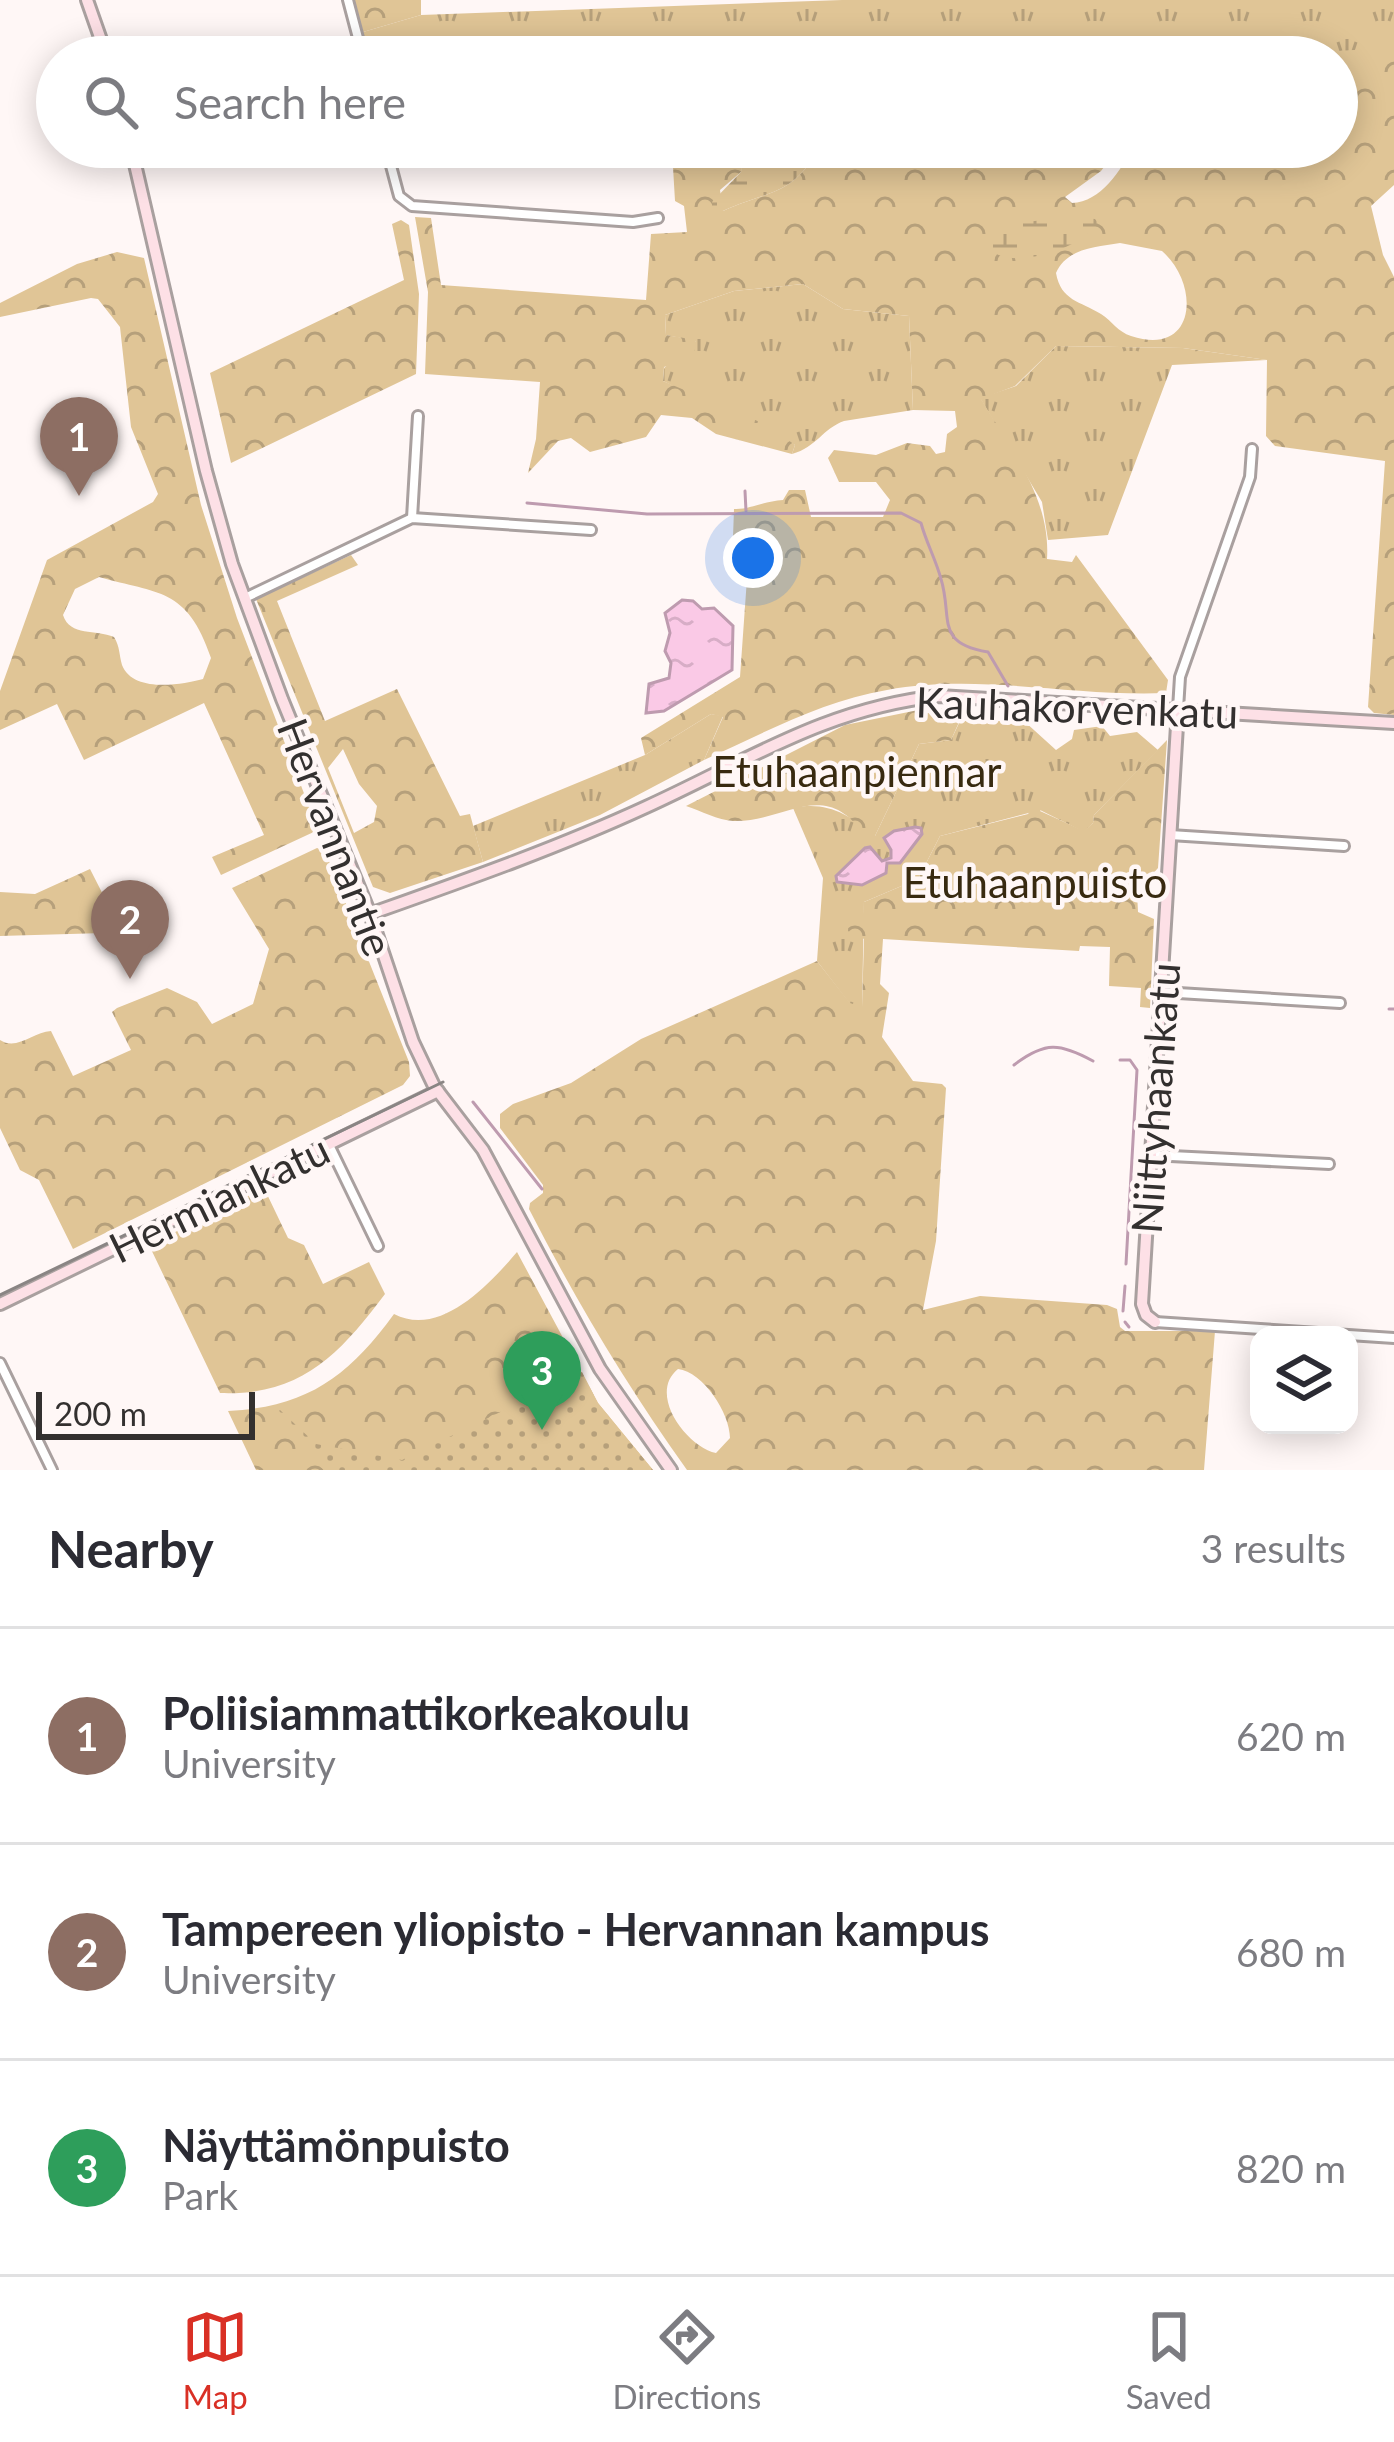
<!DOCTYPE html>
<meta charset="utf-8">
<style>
:root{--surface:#fff;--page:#f7f7f7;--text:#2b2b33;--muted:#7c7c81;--line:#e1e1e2;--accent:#d93025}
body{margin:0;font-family:Lato,sans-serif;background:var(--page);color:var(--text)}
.controls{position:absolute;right:36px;bottom:36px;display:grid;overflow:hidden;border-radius:24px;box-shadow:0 6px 30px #0003}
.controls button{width:108px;height:108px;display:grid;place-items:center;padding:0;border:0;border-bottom:3px solid var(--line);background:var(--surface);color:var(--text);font:60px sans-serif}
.scale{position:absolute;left:36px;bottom:30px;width:219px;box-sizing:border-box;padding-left:12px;border:6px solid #33302f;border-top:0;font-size:33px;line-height:42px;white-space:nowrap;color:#33302f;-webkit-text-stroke:9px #fff7f6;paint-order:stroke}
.you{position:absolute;left:753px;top:558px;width:42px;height:42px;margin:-30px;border:9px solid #fff;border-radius:50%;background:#1a73e8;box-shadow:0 0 0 18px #1a73e833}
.badge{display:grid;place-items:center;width:78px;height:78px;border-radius:50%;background:var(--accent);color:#fff;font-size:39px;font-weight:700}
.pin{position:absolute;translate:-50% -99px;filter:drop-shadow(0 3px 6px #0008)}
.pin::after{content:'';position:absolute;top:63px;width:42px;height:36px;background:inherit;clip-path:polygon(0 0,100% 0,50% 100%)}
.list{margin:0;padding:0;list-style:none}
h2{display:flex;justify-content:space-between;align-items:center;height:156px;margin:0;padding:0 48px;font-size:51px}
h2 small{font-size:39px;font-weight:400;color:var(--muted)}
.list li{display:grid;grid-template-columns:78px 1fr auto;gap:36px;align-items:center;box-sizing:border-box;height:216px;padding:0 48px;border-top:3px solid var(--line)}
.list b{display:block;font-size:45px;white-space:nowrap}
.list p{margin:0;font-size:39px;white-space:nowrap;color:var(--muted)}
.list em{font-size:39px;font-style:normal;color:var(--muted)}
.icon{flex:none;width:66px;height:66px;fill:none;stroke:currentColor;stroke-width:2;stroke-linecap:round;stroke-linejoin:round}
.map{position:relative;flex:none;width:1394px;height:1470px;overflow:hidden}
.search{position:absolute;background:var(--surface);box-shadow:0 6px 30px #0003;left:36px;right:36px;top:36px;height:132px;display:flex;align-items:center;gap:30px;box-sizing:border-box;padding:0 42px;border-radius:66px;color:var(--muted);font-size:45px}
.sheet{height:804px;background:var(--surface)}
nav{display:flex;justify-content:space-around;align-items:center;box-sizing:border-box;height:168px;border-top:3px solid var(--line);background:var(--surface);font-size:33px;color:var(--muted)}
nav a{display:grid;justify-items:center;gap:6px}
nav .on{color:var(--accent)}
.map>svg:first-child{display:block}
.grass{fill:url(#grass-tufts)}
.forest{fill:url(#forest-crowns);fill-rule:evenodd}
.wetland{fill:url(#wetland-marsh)}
.park{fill:url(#park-dots)}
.water{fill:url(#water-ripples);stroke:#be9baf;stroke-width:3}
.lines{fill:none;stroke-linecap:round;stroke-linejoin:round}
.stream{stroke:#be9baf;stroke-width:3}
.street-casing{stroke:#a9a09f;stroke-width:14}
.secondary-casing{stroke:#a9a09f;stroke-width:16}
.street{stroke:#fff;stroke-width:8}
.secondary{stroke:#fde0e6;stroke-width:10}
.tram{stroke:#8a8584;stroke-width:3}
.labels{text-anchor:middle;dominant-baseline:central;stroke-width:9;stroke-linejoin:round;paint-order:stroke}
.street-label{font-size:42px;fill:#33302f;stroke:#fff7f6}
.park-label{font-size:42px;fill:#382a10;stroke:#fff7f6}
</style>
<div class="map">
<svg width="1394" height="1470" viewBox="0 0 1394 1470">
<defs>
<pattern id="grass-tufts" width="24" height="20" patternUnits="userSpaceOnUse" patternTransform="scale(3)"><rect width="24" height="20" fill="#e0c596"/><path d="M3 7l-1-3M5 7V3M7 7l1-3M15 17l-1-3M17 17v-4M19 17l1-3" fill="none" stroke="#b6a07b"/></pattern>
<pattern id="forest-crowns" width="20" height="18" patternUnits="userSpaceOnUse" patternTransform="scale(3)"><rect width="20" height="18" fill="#e0c596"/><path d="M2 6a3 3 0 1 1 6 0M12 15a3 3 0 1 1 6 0" fill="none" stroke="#b6a07b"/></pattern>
<pattern id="wetland-marsh" width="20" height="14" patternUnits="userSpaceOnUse" patternTransform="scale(3)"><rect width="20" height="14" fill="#e0c596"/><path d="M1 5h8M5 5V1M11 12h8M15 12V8" fill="none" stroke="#b6a07b"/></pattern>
<pattern id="park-dots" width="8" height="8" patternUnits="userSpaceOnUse" patternTransform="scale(3)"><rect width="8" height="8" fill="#e0c596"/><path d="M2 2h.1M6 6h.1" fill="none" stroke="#b6a07b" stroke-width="1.8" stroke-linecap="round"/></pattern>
<pattern id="water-ripples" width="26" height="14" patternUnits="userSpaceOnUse" patternTransform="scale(3)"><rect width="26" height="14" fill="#fac9e6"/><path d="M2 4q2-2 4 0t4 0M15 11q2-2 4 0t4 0" fill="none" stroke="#d7adc6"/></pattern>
</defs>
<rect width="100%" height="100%" fill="#fff7f6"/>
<g class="grass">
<path d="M842,0H1394V51L1236,57H369L363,32L421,15Z"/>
<path d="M803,284L843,309L909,316L913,410L844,421C822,429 817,447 792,454L795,445L663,381L664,368L696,341L666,335L665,315L734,291Z"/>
<path d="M1056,346L1183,348L1267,360L1172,365L1108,535L1048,540L1042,502L980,398L1016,386Z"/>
<path d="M711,714L723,716L704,760L600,815L483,862L473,826L645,755Z"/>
<path d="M960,721H1024L1056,750L1072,739L1074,730L1102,726L1110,736L1137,732L1158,750L1094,815L1093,823L1084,832L1040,810L940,836L918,879L864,902L862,1008L850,1004L817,961L823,878L793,808C827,801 848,814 875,836L919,744L951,740Z"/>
</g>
<g class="forest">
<path d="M354,0H421V15L363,32Z"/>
<path d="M1370,49L1394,51V185L1371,206L1383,255L1394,277V715L1374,713L1368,707L1385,461L1275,446L1266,436L1267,360L1183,348L1056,346L1015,386L981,399C1011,450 1051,498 1047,559L1072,562L1076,555L1168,680L1166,693C1073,697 979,673 887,690C822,701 764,733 704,760L723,717L711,714L645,755L641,738L740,677L749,550L733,537L734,509C749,510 764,501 783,500L789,490H805L811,517H883L890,500L876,482H839L828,458L834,450L876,455L907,443L930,446L936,454L945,452L947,434L957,427L955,411L913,410L909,316L843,309L803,284L734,291L665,315L666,335L696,340L693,358L664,367L663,381L767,425L795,445L792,454L716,434L692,418L661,415L646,437L590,452L571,438L558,441L528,473L536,439L540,382L425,374L428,292L415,217L431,218L441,285L646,300L651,234L687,232L684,206L675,201L673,167L734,160L743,163L741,172L720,190L723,211C770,189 791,198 820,147H942L945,159L954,163L959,155L958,147H1119L1101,171L1065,197L1072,203C1101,202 1121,170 1133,147H1337V57H1236ZM1120,243L1162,251C1201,285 1196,358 1131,336C1118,332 1112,321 1101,314C1080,301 1061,301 1056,273C1067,248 1096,247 1120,243Z"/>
<path d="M401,220L409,225L419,294L416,374L231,463L210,373L404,280L392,224Z"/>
<path d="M117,252L144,258L201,505L237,618L318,830L221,875L212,857L264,835L204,703L84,760L57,704L0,730V691L47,560L153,502L158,494L131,427L120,327L98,299L91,298L0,317V303L77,264ZM99,577C158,594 187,587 211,658L203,679C181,685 133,693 122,665C119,654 120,647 114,637C96,629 70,637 63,615L75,589Z"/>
<path d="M351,555L358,565L277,601L325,721L397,689L460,816L470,814L483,862L390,893L373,887L256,599ZM343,749L359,784L377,806L374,822L354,833L328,768Z"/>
<path d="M928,708L965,709L951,740L919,744L875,836H865C824,776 786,823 733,821C718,820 701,811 686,806L845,725Z"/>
<path d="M1167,740L1158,868L1137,892L1138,912L1154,919L1150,1008L1140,1007L1141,988L1109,986L1110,947L1080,946L1079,951L883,939L880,984L889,993L882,1037L913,1081L942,1084L946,1088L936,1241L923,1310L980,1296L1107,1305L1117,1309L1120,1327L1125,1331H1215L1204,1470H687C627,1386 576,1301 529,1209L530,1203L543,1193V1185L500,1128V1114L513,1104L571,1083L641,1039L817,961L850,1003L862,1007L864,939L848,931L849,918L863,914L864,902L918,879L940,836L1028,814L1050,781L1057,786L1040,811L1084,831L1093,823L1094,815ZM678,1369C703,1372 730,1413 730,1438L716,1453C687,1447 647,1394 678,1369Z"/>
<path d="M317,848L325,851L409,1062L410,1076L403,1085L73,1249L39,1180L20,1170L0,1128V1040C17,1051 33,1032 51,1031L73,1076L131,1050L112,1012L117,1008L167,988L197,1002L212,1024L253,1004L269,949L232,888Z"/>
<path d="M90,869L119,926L104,933L0,936V892L35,894Z"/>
<path d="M264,1188L288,1238L304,1245L323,1284L369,1262L385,1294C339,1355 301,1396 220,1393L149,1245Z"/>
<path d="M517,1252L598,1403L653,1470H256L228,1411C307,1407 348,1377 394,1314C440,1338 489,1285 517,1252Z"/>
</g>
<g class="wetland">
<path d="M675,147L681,166L684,147H820C791,198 770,189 723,211L712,208V202L741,172L742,163L734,160L674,169Z"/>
<path d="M1072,217L1095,219L1098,223C1084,248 1004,275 987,245L990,237L1016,223Z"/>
</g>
<path class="park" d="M582,1372L598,1403L653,1470H324L268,1415L280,1410L316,1444L402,1460Z"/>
<g class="water">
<path d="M682,600L693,601L702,609L714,608L733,626L732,670L664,711L646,713L649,684L669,678L671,663L665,651L670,633L665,613Z"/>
<path d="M915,827L921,828L922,834L900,863H887L886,873L862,885L837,882L836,876L865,848L870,847L882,861L891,858V850L884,838L894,831Z"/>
</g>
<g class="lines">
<g class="stream">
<path d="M745,491L746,511"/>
<path d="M527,503L647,514L901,513L921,523C926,542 936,560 941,579C953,618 934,643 988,652L1008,686"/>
<path d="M1389,1009H1394"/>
<path d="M1120,1060H1130L1137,1070L1126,1264"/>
<path d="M1014,1065C1045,1041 1060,1043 1093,1061"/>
<path d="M473,1102L542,1189"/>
<path d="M1123,1311L1125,1286"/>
<path d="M1125,1322L1129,1327"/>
</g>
<g class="street-casing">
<g id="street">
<path d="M348,0L363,57"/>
<path d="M386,147L399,196L412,206L633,222L658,218"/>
<path d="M412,518L418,416"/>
<path d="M245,598L412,518L591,530"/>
<path d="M1178,709L1180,677L1250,477L1252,449"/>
<path d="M1170,835L1344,846"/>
<path d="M1162,992L1340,1003"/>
<path d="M329,1145L378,1246"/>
<path d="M1151,1155L1329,1164"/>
<path d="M1155,1322L1394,1338"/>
<path d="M0,1363L52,1470"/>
</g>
</g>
<g class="secondary-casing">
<g id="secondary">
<path d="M87,0L107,57"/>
<path d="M131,147L206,471L232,564L282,699L370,914L413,1042L434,1086L483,1150L600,1369L671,1470"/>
<path d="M370,914C463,881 557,848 646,807C747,761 826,708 939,696L1394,723"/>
<path d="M0,1304L438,1091"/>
<path d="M1155,1322L1146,1315L1142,1304L1178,709"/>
</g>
</g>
<use href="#street" class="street"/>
<use href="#secondary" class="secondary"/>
<path class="tram" d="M0,1295L443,1082"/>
</g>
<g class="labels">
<g class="street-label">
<text transform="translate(1077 707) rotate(2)">Kauhakorvenkatu</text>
<text transform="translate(336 837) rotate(69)">Hervannantie</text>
<text transform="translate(1155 1098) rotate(-86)">Niittyhaankatu</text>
<text transform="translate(219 1198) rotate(-26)">Hermiankatu</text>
</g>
<g class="park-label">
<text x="857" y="771">Etuhaanpiennar</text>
<text x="1035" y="882">Etuhaanpuisto</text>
</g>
</g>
</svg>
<div class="controls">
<button><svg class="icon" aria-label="layers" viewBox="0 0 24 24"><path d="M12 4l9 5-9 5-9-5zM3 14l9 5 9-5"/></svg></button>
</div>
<div class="scale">200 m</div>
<div class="you"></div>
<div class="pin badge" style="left:79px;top:496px;background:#8d6e63">1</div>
<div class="pin badge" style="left:130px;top:979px;background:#8d6e63">2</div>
<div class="pin badge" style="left:542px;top:1430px;background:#2e9e5b">3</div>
<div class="search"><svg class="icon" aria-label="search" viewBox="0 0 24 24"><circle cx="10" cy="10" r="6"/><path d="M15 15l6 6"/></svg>Search here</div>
</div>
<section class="sheet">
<h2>Nearby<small>3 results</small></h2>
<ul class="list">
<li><span class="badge" style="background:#8d6e63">1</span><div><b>Poliisiammattikorkeakoulu</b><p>University</p></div><em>620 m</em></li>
<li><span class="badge" style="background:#8d6e63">2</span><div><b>Tampereen yliopisto - Hervannan kampus</b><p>University</p></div><em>680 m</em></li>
<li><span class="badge" style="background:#2e9e5b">3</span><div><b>Näyttämönpuisto</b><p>Park</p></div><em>820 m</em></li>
</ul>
</section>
<nav>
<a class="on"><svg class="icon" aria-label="map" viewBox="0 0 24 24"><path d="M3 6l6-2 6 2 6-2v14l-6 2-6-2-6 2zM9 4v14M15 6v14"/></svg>Map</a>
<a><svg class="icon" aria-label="directions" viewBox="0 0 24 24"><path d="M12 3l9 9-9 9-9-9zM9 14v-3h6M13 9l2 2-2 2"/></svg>Directions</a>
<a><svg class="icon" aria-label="saved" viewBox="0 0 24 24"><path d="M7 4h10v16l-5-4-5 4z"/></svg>Saved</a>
</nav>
